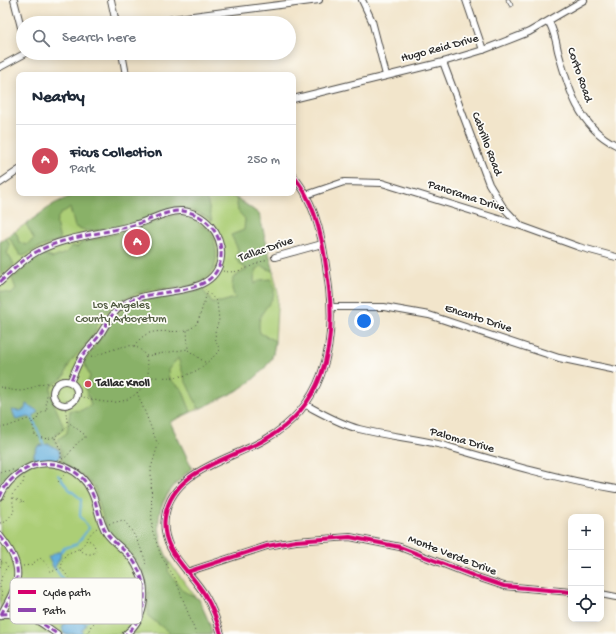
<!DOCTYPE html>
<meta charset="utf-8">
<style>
:root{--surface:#fff;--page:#f6f6f7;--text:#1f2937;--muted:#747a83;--line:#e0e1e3;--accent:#d1495b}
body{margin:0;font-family:"Gochi Hand",sans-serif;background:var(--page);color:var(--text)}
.controls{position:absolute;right:12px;bottom:12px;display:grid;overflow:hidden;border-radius:8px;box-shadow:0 2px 10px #0003}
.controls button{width:36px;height:36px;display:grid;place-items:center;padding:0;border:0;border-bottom:1px solid var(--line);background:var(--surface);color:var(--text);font:20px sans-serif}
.you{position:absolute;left:364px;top:321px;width:14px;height:14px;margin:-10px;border:3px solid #fff;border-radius:50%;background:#1a73e8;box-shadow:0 0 0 6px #1a73e833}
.badge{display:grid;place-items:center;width:26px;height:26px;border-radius:50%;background:var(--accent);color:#fff;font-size:13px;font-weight:700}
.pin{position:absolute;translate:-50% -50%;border:2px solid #fff;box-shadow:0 1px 4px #0006}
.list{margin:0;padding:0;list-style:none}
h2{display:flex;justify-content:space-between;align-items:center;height:52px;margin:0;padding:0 16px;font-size:17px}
h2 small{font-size:13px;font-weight:400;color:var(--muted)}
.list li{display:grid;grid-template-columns:26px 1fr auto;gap:12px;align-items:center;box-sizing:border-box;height:72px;padding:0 16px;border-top:1px solid var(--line)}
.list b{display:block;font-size:15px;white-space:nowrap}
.list p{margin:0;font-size:13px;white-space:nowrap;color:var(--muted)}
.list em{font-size:13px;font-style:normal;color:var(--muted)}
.icon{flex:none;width:22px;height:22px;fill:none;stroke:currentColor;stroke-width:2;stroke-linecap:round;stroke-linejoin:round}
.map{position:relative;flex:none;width:616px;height:634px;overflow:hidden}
.search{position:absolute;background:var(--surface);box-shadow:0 2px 10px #0003;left:16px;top:16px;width:280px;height:44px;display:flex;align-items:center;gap:10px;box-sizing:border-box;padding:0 14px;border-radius:22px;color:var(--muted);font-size:15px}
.panel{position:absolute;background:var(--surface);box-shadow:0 2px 10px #0003;left:16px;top:72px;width:280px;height:124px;border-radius:8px}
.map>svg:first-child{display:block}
.green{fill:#acce76;stroke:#6c7c50}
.forest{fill:#89b167;stroke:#5a6e49}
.water{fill:#63aedc;stroke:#476c84}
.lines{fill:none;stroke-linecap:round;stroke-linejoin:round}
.stream{stroke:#63aedc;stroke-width:2}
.lane-casing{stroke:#494743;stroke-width:4.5}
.street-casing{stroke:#494743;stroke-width:8}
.path{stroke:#494743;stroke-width:1;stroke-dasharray:1 3;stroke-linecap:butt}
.lane{stroke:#fff;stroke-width:3}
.street{stroke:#fff;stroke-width:6}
.quiet{stroke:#8e44ad;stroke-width:3;stroke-dasharray:6 3;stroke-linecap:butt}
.cycleway-casing{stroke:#fdfcf7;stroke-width:6}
.cycleway{stroke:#d6006c;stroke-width:4}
.poi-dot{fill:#d1495b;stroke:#fdfcf7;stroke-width:1.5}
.labels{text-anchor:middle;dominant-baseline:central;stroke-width:3.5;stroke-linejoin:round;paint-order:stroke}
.street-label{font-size:12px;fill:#2b2b2b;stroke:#fdfcf7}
.park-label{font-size:12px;fill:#525c42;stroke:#fdfcf7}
.poi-label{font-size:12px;font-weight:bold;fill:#2b2b2b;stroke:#fdfcf7;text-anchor:start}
.key{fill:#fdfcf7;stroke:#bebdba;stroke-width:1}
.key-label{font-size:11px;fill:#2b2b2b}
</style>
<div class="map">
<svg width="616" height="634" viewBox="0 0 616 634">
<rect width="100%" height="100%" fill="#fdfcf7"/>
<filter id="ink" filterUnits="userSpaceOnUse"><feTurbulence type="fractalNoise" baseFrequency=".025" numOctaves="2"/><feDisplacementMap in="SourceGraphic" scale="8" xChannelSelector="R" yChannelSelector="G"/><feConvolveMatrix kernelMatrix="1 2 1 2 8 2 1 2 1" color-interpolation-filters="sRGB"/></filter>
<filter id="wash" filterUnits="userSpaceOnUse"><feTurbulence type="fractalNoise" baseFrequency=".012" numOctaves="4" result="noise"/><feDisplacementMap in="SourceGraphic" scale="16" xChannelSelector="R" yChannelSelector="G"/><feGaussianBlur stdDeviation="0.9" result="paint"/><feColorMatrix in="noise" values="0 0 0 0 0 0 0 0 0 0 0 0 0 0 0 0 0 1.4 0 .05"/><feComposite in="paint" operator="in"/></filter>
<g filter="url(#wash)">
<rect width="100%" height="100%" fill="#f2e5cb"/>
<path class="green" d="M77,193H226L243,202L259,214L278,292L275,341L272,358L260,373L237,391L170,422L192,468C156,500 145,529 176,571C191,591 207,608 212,634H0V242L54,204Z"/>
<g class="forest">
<path d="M77,193H203L208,203L212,222C203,211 176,205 163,211C155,215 147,220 138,222C123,226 107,229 92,231C87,232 80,228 75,227L70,208C52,217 56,223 60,240L36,249L24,256L20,255L8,236L14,232L17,234L19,242L26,245L34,239L26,224L54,204Z"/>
<path d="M236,198L259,214L274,272L262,266L257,269L254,278L255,284L260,280L271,279C284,304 253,306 260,333L275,341C274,346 274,354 271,359C256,385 224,397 199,409L185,380L178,358L168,370L169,379L182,389L191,412L170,422L192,468C169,488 153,505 161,538C162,546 165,554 169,561L168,571L183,591L199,599L210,625L212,634H171L148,616V592L140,565L114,539L106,528L94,486L82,475L62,464L61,450L58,439L67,433L70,410L80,411L91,405L85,387L90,377L84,362C102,338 117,303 150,298C168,295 185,297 202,289L212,302H221L235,298L232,289L233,278L247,269L241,265L236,259L238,249L231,235L244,230L245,219L238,211Z"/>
<path d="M179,214L196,219L200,225L210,230C215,242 219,255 214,268C203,291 171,287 150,290C140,292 129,296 121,300C115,303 109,306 107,312L103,310L98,312C103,339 68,353 65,376L51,387C50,401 60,414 64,429L56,434L54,439L59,450L49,444L38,446L34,454V461L10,477L0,491V291L12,294L16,289L12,278C22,273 20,271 26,265C31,260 36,257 42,254L53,258L68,252L71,246L77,247L81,243L126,231Z"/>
<path d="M6,238L10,246L7,253L14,264L0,276V242Z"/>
</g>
<g class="water">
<path d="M26,404L38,411L32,418L28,417L16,420L12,410L20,411L25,409Z"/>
<path d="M49,444L59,450L60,457L57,461H34V454L38,446Z"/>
<path d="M57,552H61L60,558L54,569L48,557Z"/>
<path d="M82,619L86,625L82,630V634H64L62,628L65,622Z"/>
</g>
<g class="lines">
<g class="stream">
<path d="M32,417L44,445"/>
<path d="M58,475L69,489L81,499L80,516L89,528L77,544L64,548L61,552"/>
<path d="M55,568L65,583L64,596L67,604L72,608H92L95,611L92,618L85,622"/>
</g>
</g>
</g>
<g filter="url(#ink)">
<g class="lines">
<g class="lane-casing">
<path id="lane" d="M508,0L511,5"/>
</g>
<g class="street-casing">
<g id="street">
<path d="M14,0L23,35"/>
<path d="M111,0L116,23"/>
<path d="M362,0L372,21L386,75"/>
<path d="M466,0L483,50"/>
<path d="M549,22C554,31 556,40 558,51C568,88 579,127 616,145"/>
<path d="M150,23L193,16L319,0"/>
<path d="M122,53L126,75"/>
<path d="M443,62L489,184L503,207L520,225"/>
<path d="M0,67L26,53"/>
<path d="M293,99L443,62L483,50L529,32L584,0"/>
<path d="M0,183L19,170"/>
<path d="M306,195L344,182L382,183L521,226L579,247L616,257"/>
<path d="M275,257L322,244"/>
<path d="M0,282C12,271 23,259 38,251C67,236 102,234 134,225C149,221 167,210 182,211C205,213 223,234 221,257C216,303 148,283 120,307C111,314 105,327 99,336C93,344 86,350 82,357C77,365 74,374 70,382"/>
<path d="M331,307H384L429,315L559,358L616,370"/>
<circle cx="65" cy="393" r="12"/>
<path d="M306,405C323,414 340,424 359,429C386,436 415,438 442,445C500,462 557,479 616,489"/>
<path d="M0,497C5,483 18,472 32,466C54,458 81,469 91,491C98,505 98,520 107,534C115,545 129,552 136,565C149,588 147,617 126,634"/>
<path d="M0,536C26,568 20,582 0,616"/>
<path d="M187,572L267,546L296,541L350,537L400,547L477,577L504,586L571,592"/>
<path d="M601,594L616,597"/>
<path d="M1,614C31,613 33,617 57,634"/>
<path d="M221,634C217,620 212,607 205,595C190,570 160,551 165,517C172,469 231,460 266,439C322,407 336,349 329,288C325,257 321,223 306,195C303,188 297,181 293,175"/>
</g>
</g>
<g class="path">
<path d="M223,271C239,275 253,264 268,259"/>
<path d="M134,346C137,342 141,337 147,334C162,327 186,338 197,323C199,320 204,301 207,294"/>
<path d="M188,350L206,363"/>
<path d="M146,356L188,349L187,330"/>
<path d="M148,377C186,378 193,378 220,350L216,342L215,332L219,320L217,302L205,289"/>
<path d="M0,387C7,389 14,391 22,391C34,389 43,378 55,386"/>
<path d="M137,392L158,445L151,468L152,529L161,556L175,578L196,634"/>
<path d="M76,395C91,399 106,405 122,401C130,400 144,389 147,380C150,368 148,350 133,346C123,344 99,355 89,358"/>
<path d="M32,422L35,435C50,444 59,434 69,425"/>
<path d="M0,427H6L28,419L32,421L37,420L38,415L47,410L46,402L47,395L53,392"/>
<path d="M55,438L61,451V460"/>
<path d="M62,459C70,457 73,443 85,438V435L67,421L65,404"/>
<path d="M0,472L13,470"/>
<path d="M58,482L66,473"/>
<path d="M13,498L24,502L22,504L21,502"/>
<path d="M0,523L5,522L14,512L12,495L23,483L24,478"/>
<path d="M109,524L123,520C132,528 143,551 146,563L143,566"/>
<path d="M79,549C85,554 89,556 96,552L94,544L87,539"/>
<path d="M0,559L2,563L0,567"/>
<path d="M1,561L8,564"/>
<path d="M23,566L31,565L40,558L47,564L51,572L61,568"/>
<path d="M0,585L2,575L9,564"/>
<path d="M0,587L3,597"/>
<path d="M87,634L91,626L105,612C104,608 104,605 101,603C97,599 91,599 87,596C80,591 65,574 61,567L65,555C71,551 77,551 82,546C88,540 89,533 97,528"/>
</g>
<use href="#lane" class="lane"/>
<use href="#street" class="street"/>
<g class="quiet">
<path d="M0,282C12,271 23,259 38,251C67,236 102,234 134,225C149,221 167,210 182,211C205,213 223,234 221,257C216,303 148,283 120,307C111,314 105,327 99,336C93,344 86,350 82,357C77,365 74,374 70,382"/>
<path d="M0,497C5,483 18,472 32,466C54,458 81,469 91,491C98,505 98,520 107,534C115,545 129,552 136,565C149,588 147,617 126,634"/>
<path d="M0,536C26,568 20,582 0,616"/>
<path d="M1,614C31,613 33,617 57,634"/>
</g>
<g class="cycleway-casing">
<g id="cycleway">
<path d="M187,572L267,546L296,541L350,537L400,547L477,577L504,586L571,592"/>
<path d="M221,634C217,620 212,607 205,595C190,570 160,551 165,517C172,469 231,460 266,439C322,407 336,349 329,288C325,257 321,223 306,195C303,188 297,181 293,175"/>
</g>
</g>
<use href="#cycleway" class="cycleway"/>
</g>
</g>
<circle class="poi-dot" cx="88" cy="384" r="4"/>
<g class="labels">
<g class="street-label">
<text transform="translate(440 49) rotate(-15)">Hugo Reid Drive</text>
<text transform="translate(579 75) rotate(71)">Corto Road</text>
<text transform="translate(486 144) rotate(69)">Cabrillo Road</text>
<text transform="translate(466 197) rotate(18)">Panorama Drive</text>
<text transform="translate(266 250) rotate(-19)">Tallac Drive</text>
<text transform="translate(478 319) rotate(18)">Encanto Drive</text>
<text transform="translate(462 441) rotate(16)">Paloma Drive</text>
<text transform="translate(452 556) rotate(21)">Monte Verde Drive</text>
</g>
<g class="park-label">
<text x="121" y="306">Los Angeles<tspan x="121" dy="14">County Arboretum</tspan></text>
</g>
<g class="poi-label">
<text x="96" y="384">Tallac Knoll</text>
</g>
</g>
<rect x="10" y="578" width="132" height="46" rx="6" class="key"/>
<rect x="18" y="590" width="18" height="4" fill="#d6006c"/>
<rect x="18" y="608" width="18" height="4" fill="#8e44ad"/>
<g class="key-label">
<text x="43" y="596">Cycle path</text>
<text x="43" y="614">Path</text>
</g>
</svg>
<div class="controls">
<button>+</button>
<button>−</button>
<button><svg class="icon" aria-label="locate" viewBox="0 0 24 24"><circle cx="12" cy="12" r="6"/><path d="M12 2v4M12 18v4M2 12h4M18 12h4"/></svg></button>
</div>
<div class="you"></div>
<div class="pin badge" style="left:137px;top:242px">A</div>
<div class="search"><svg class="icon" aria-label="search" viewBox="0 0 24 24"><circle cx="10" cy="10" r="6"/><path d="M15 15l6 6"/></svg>Search here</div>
<section class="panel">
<h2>Nearby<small></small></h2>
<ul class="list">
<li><span class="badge">A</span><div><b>Ficus Collection</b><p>Park</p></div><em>250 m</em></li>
</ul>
</section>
</div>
